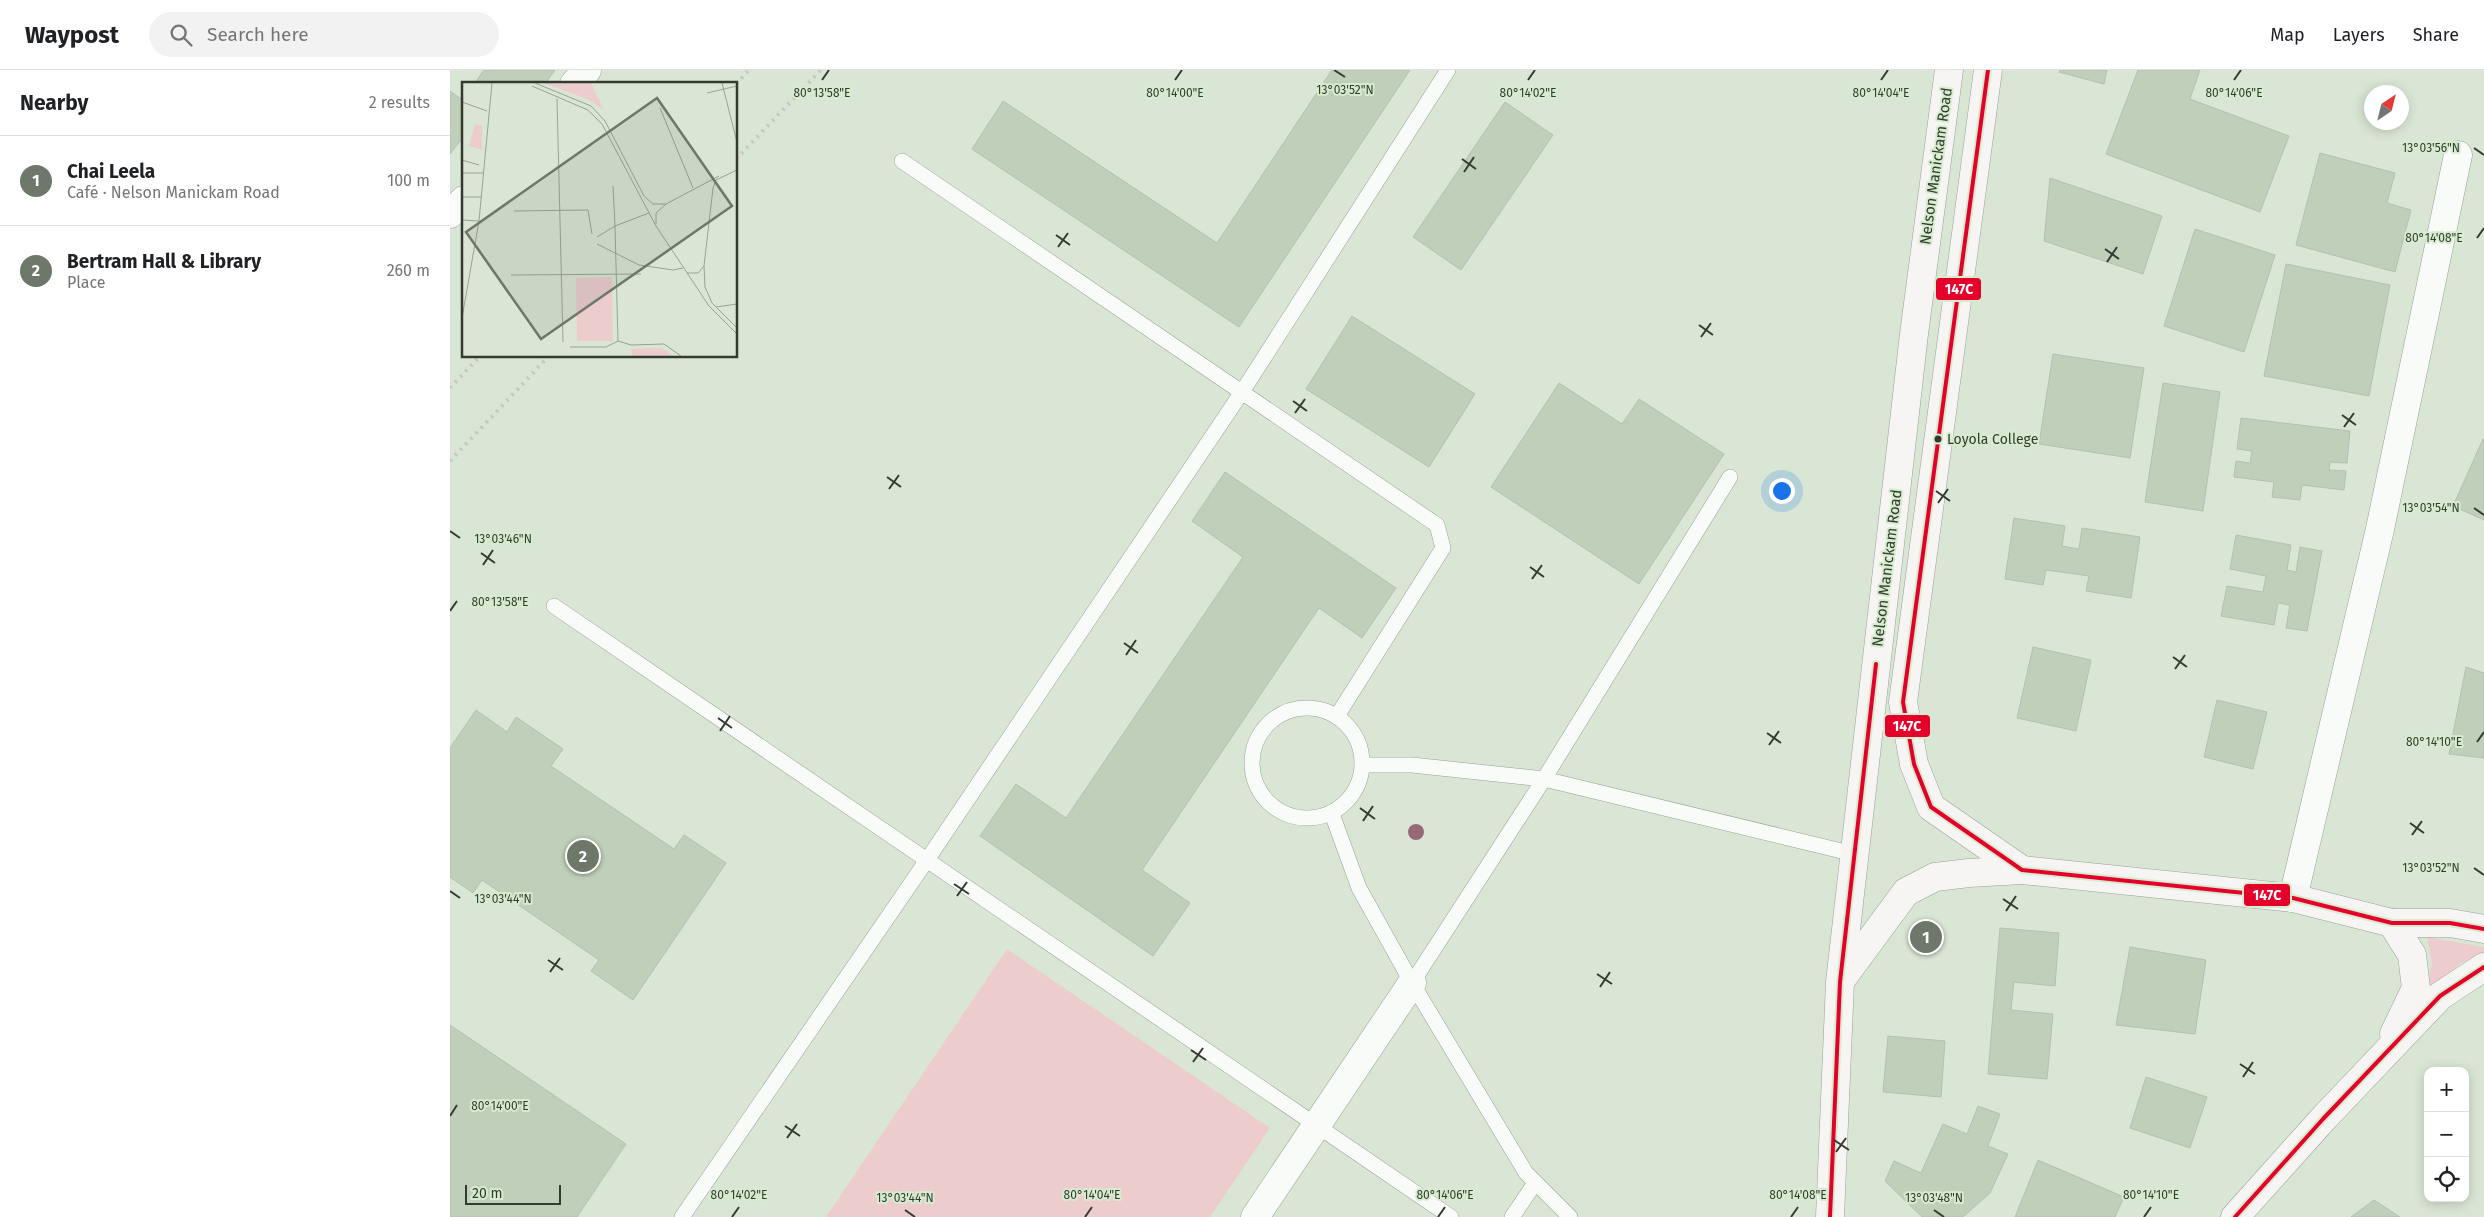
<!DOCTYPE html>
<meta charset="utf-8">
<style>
:root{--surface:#fff;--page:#f2f2f2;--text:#202124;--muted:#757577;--line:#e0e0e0;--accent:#6d776a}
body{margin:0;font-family:"Fira Sans",sans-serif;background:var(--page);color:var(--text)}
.controls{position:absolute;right:15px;bottom:15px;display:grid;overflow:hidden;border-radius:10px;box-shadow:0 2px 12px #0003}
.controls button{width:45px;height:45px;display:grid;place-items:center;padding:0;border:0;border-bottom:1px solid var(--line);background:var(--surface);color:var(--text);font:25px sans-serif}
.compass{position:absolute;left:1914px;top:15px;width:45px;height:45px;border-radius:50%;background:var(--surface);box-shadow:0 2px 12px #0003;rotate:35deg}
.scale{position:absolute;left:15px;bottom:12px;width:96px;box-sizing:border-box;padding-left:5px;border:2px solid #333b30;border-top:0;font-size:14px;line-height:18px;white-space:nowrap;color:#333b30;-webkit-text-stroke:4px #d7eccf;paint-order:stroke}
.you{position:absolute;left:1331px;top:420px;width:18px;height:18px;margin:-12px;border:4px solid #fff;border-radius:50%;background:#1a73e8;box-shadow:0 0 0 8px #1a73e833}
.badge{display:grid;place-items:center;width:32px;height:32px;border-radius:50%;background:var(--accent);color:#fff;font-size:16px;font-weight:700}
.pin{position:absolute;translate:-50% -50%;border:2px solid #fff;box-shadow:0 1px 5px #0006}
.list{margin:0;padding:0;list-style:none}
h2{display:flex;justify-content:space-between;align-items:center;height:65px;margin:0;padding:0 20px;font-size:21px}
h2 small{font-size:16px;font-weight:400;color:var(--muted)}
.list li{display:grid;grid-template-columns:32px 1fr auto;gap:15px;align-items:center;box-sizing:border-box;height:90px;padding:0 20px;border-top:1px solid var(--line)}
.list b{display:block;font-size:19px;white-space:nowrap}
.list p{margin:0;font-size:16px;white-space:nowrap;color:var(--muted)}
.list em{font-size:16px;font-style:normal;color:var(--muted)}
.icon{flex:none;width:28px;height:28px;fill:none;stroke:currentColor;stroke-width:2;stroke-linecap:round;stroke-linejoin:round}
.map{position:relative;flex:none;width:2034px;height:1147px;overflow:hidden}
header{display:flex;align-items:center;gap:30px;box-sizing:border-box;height:70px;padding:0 25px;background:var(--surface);border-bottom:1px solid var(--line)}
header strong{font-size:24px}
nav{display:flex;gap:28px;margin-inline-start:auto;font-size:18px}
.search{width:350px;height:45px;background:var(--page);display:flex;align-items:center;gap:12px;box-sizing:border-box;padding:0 18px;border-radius:28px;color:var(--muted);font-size:19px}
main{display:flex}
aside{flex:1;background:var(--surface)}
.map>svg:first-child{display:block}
.green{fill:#edccce}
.building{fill:#c0cfba;stroke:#b6bfb2}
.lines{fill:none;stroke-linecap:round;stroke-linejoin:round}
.lane-casing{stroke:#97a194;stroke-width:16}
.street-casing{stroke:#97a194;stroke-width:29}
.secondary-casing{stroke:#97a194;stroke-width:29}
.lane{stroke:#f9fbf9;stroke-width:15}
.street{stroke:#f9fbf9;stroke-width:28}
.secondary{stroke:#f6f5f4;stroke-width:28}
.rail{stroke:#c6c8c4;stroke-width:4;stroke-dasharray:2.5 5;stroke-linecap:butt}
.bus-1-casing{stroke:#d7eccf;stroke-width:8}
.bus-1{stroke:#e4002b;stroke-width:4}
.tree{fill:#976879}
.ticks{fill:none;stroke:#333b30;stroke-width:2}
.bus-dot{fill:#333b30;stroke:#d7eccf;stroke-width:2}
.labels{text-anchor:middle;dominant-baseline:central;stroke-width:4;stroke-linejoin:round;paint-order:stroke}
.bus-label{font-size:14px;fill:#333b30;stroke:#d7eccf;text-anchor:start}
.street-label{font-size:15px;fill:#333b30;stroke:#d7eccf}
.inset-road{fill:none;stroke:#97a293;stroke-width:1}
.view{fill:#6d776a;fill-opacity:0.15;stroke:#6d776a;stroke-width:2.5}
.inset-edge{fill:none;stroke:#333b30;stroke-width:2.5}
.ticks-label{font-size:12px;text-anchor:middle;fill:#333b30;stroke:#d7eccf;stroke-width:4;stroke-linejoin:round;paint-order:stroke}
.line-badge{stroke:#d7eccf;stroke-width:2}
.badge-label{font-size:14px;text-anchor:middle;font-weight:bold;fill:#fff}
</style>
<header>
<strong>Waypost</strong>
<div class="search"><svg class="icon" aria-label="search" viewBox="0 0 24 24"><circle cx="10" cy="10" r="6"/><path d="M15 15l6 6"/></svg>Search here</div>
<nav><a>Map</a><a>Layers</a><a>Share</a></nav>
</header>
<main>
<aside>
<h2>Nearby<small>2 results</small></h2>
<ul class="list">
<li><span class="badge">1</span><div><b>Chai Leela</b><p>Café · Nelson Manickam Road</p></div><em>100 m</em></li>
<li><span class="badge">2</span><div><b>Bertram Hall &amp; Library</b><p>Place</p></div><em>260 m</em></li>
</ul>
</aside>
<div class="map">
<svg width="2034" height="1147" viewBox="0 0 2034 1147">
<rect width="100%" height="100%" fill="#dae6d5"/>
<g class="green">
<path d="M1977,867L2034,877V882L2011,893L1977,922L1982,893Z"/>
<path d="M557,879L820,1058L760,1147H376Z"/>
</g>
<g class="building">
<path d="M34,0H105L95,14H24Z"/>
<path d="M882,0H960L789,257L522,79L553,31L767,173Z"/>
<path d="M1610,0H1657L1654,14L1609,2Z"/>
<path d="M1688,0H1750L1740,29L1839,66L1810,142L1656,84Z"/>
<path d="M0,21L14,31V66L0,84Z"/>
<path d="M1055,32L1103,65L1011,200L963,167Z"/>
<path d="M1870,83L1945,103L1937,133L1961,140L1945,202L1846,175Z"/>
<path d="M1600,108L1712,146L1693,204L1594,171Z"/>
<path d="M1745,159L1825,185L1794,282L1714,256Z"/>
<path d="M1836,194L1940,215L1919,326L1814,306Z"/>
<path d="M902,246L1025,324L979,397L856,319Z"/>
<path d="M1603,284L1694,298L1680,388L1589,374Z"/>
<path d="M1109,313L1172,354L1189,329L1274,384L1189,514L1041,417Z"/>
<path d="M1713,313L1770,322L1753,441L1695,432Z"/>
<path d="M1791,348L1900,361L1897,393L1880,392L1879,400L1896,401L1894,420L1852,415L1850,430L1822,427L1824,412L1784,407L1786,391L1800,393L1802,381L1787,379Z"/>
<path d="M2033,369H2034V450L2003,436Z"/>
<path d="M775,402L946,518L912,568L869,538L692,800L740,833L703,886L530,766L566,714L616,748L793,487L742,451Z"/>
<path d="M1564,448L1615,456L1612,476L1629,479L1632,458L1690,467L1681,528L1636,521L1639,506L1596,500L1593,515L1555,509Z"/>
<path d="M1786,465L1841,475L1837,500L1846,502L1850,477L1872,481L1857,561L1836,558L1840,535L1828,533L1824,555L1771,546L1777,516L1813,522L1816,506L1780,499Z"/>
<path d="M1583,577L1641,590L1626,661L1567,648Z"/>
<path d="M2016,597L2034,603V688L1999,684Z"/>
<path d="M1767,630L1817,642L1803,699L1754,687Z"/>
<path d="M26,640L57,662L66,647L113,679L101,696L224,779L234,765L276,793L183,930L141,901L149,890L32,810L23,823L0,807V678Z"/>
<path d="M1550,858L1609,863L1605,916L1564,912L1561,940L1603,944L1597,1009L1538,1004Z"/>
<path d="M1680,877L1756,890L1745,964L1666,955Z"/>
<path d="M0,955L176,1074L127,1147H0Z"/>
<path d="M1438,966L1495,971L1491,1027L1433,1022Z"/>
<path d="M1696,1007L1757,1027L1740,1078L1680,1058Z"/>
<path d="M1528,1036L1550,1044L1538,1076L1558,1084L1540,1123L1513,1147H1472L1435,1111L1444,1091L1471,1103L1493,1054L1517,1064Z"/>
<path d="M1588,1090L1674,1127L1665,1147H1565Z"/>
<path d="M1924,1130L1950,1147H1901Z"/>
</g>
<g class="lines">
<g class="lane-casing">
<g id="lane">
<path d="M452,91L987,455L993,478L887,646"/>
<path d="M104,536L1001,1147"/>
<circle cx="857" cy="693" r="55"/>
<path d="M913,695H962L1094,709L1280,407"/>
<path d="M882,744L909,818L962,913L1076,1103L1120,1147"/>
<path d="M962,913L1094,709L1404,784"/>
<path d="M232,1147L477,790L792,322L998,0"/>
<path d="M1062,1147L1085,1113"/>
</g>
</g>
<g class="street-casing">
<g id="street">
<path d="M124,14L137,0"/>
<path d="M0,144L14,130"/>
<path d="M1843,828L1930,459L2008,85"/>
<path d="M805,1147L962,913"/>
</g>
</g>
<g class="secondary-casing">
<g id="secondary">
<path d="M1538,0L1453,632L1464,694L1481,737L1572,800"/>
<path d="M1942,853L1962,885L1966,918L1944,964"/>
<path d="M1391,910L1456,822L1485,807L1519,803L1572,800L1843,828L1942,853H2000L2034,859"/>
<path d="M1380,1147L1390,912L1464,264L1499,0"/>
<path d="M1785,1147L1873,1049L1990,926L2034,897"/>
</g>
</g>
<use href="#lane" class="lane"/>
<use href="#street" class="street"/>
<use href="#secondary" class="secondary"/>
<g class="rail">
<path d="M286,14L299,0"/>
<path d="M286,89L371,0"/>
<path d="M0,318L30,286"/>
<path d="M0,391L99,286"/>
</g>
<g class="bus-1-casing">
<g id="bus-1">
<path d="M1538,0L1453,632L1464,694L1481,737L1572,800L1843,828L1942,853H2000L2034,859"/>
<path d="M1380,1147L1390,912L1426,594"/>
<path d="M1785,1147L1873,1049L1990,926L2034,897"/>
</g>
</g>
<use href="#bus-1" class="bus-1"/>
</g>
<circle class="tree" cx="966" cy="762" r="8"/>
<path class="ticks" d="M884,0L895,7M372,10L379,0M725,10L732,0M1078,10L1085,0M1431,10L1438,0M1784,10L1791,0M2024,78L2034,85M1012,89L1026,99M1014,102L1024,87M606,165L620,175M2027,168L2034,158M608,177L618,163M1655,179L1669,189M1657,192L1667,177M1249,255L1263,265M1251,267L1261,253M843,331L857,341M845,343L855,329M1892,345L1906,355M1894,357L1904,343M437,407L451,417M439,419L449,405M1486,421L1500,431M1488,433L1498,419M2024,438L2034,445M0,461L10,468M31,483L45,493M33,495L43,480M1080,497L1094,507M1082,509L1092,495M0,541L7,531M674,573L688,583M676,585L686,570M1723,587L1737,597M1725,599L1735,585M268,648L282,658M270,661L280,646M1317,663L1331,673M2027,672L2034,662M1319,675L1329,661M910,738L925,749M913,751L923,736M1960,753L1974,763M1962,765L1972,751M2024,798L2034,805M504,814L519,824M0,821L10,828M507,826L517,812M1553,829L1568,839M1556,841L1566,826M98,890L113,900M100,902L110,888M1147,904L1162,914M1150,917L1160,902M741,980L756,990M743,992L753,978M1790,994L1805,1004M1793,1007L1803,992M0,1046L7,1035M335,1056L350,1066M337,1068L347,1054M1384,1070L1399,1080M1386,1082L1396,1068M455,1140L465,1147M1484,1140L1494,1147M282,1147L289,1137M635,1147L642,1137M988,1147L995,1137M1341,1147L1348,1137M1694,1147L1701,1137"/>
<circle class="bus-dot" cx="1488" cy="369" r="4.5"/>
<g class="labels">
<g class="bus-label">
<text x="1497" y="369">Loyola College</text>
</g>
<g class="street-label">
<text transform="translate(1486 96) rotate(-82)">Nelson Manickam Road</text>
<text transform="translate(1437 498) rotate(-83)">Nelson Manickam Road</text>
</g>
</g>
<g transform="translate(12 12)">
<rect width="275" height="275" fill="#dae6d5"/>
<path d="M82,1H129L142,28L125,17ZM13,42L20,44V68L7,64ZM150,195L151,259H115L114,196ZM200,266L211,274H170L169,267Z" fill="#edccce"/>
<path class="inset-road" d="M73,1L129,24L143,39L182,114L191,122H204M260,1L275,60M70,4L126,28L140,42L194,144L247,224L275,252M245,11L275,4M95,17L101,260M0,20L25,29M198,26L231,106M0,78L17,83M275,88L254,98L251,106L242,184L243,205L250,221L275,246M0,91H22M0,115H20M52,129L126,128L130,152M187,131L153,144L156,259L169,263L202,262L219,274M0,138L17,139M194,142V131L204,122L257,94M135,155L153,144L151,104M135,162L177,183L211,188L221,186M225,191H236L242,184M49,193L179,192M254,225L275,222M0,236L17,139L30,1M108,265H144L156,259"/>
<path class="view" d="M195,16L270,124L79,257L4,150Z"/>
<rect width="275" height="275" class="inset-edge"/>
</g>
<g class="ticks-label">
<text x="895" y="24">13°03'52"N</text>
<text x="372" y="27">80°13'58"E</text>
<text x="725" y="27">80°14'00"E</text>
<text x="1078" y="27">80°14'02"E</text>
<text x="1431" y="27">80°14'04"E</text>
<text x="1784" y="27">80°14'06"E</text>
<text x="1981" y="82">13°03'56"N</text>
<text x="1984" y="172">80°14'08"E</text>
<text x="1981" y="442">13°03'54"N</text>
<text x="53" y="473">13°03'46"N</text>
<text x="50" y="536">80°13'58"E</text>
<text x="1984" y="676">80°14'10"E</text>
<text x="1981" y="802">13°03'52"N</text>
<text x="53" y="833">13°03'44"N</text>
<text x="50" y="1040">80°14'00"E</text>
<text x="289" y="1129">80°14'02"E</text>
<text x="642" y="1129">80°14'04"E</text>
<text x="995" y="1129">80°14'06"E</text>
<text x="1348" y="1129">80°14'08"E</text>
<text x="1701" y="1129">80°14'10"E</text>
<text x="455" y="1132">13°03'44"N</text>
<text x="1484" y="1132">13°03'48"N</text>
</g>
<g class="line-badge">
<rect x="1485" y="207" width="47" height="24" rx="5" fill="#e4002b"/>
<rect x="1434" y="644" width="47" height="24" rx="5" fill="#e4002b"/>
<rect x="1793" y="813" width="48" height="24" rx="5" fill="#e4002b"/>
</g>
<g class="badge-label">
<text x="1509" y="224">147C</text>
<text x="1457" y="661">147C</text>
<text x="1817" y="830">147C</text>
</g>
</svg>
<div class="controls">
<button>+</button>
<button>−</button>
<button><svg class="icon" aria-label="locate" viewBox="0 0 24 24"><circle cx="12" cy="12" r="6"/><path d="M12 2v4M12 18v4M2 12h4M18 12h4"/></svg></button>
</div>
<svg class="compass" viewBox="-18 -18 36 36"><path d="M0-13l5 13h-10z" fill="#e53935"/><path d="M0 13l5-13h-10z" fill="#757577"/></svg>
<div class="scale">20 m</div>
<div class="you"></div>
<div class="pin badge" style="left:1476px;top:867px">1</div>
<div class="pin badge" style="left:133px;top:786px">2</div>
</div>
</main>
